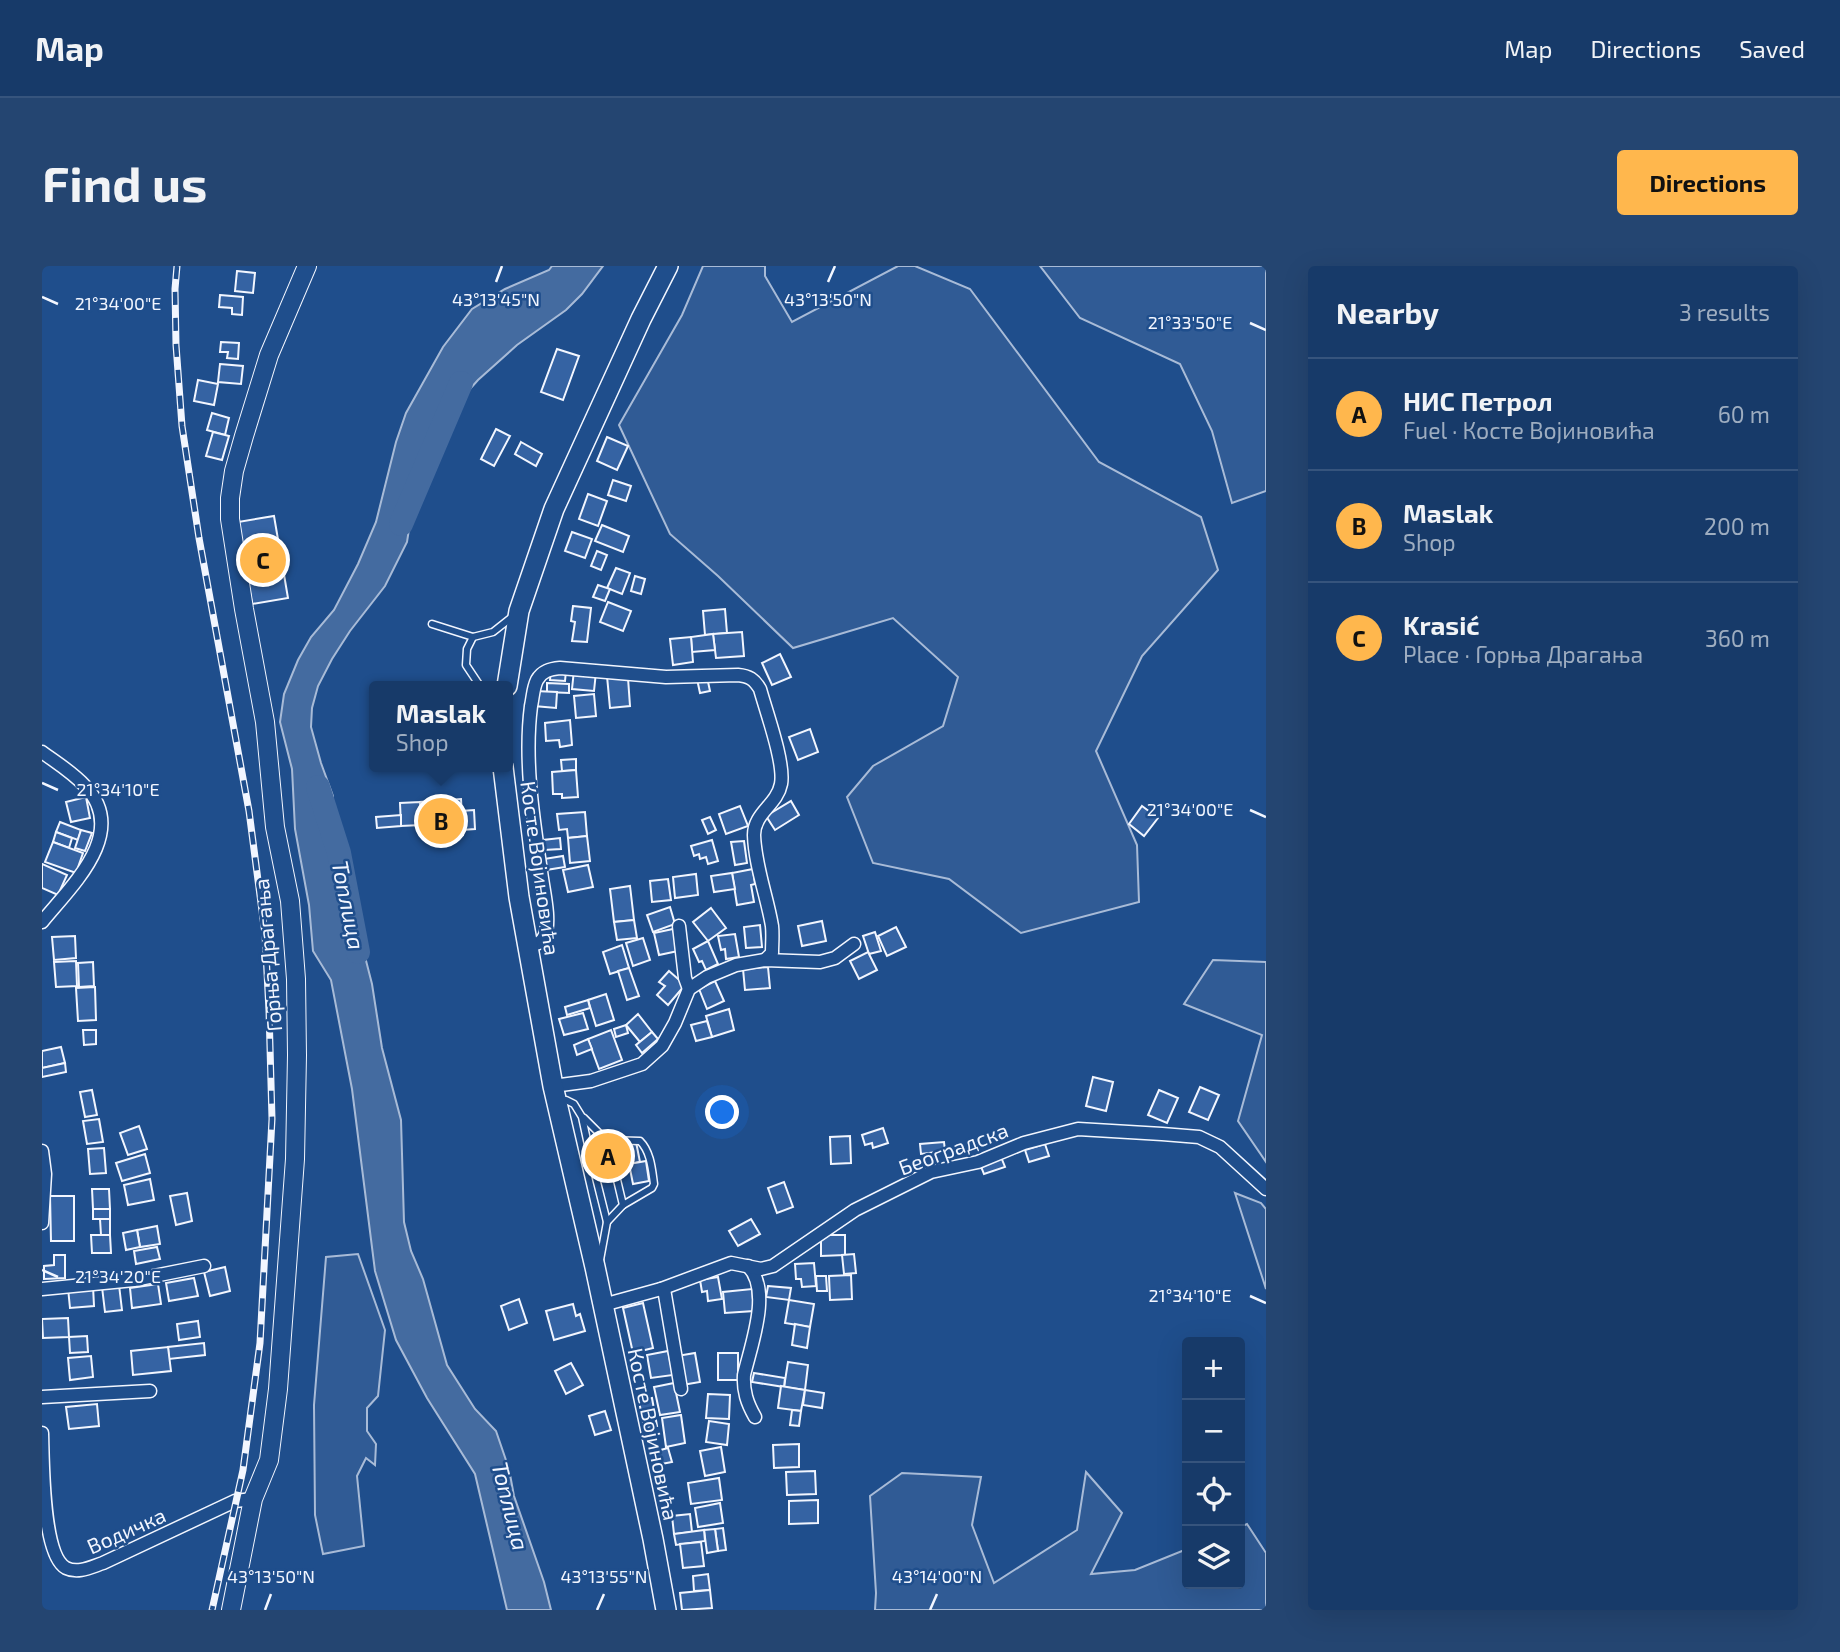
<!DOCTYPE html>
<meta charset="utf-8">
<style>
:root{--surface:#173a69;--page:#244571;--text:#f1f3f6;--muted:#9eadc0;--line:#36547d;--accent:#ffb74d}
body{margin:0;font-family:"Exo 2",sans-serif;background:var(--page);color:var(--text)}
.controls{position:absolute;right:21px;bottom:21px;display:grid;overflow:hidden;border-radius:7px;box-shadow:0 7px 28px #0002}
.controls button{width:63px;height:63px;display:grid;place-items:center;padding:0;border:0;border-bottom:2px solid var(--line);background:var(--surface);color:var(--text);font:35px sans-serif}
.you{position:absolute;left:681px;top:847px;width:24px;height:24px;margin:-18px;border:5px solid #fff;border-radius:50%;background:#1a73e8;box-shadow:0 0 0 10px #1a73e833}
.badge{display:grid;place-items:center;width:46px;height:46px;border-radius:50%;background:var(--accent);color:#111;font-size:23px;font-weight:700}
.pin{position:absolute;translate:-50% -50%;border:4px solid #fff;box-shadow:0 2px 7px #0006}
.popup{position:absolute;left:327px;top:415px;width:144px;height:91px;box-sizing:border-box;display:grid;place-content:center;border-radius:7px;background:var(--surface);filter:drop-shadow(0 2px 5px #0005);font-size:23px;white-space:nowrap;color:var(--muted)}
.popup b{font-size:26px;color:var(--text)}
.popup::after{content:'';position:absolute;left:50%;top:100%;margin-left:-14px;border:14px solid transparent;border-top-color:var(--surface)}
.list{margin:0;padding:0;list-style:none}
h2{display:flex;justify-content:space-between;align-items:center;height:91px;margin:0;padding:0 28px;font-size:30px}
h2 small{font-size:23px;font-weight:400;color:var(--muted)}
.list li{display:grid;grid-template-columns:46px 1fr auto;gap:21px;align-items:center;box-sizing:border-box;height:112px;padding:0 28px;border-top:2px solid var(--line)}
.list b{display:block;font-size:26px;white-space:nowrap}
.list p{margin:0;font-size:23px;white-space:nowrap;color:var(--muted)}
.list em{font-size:23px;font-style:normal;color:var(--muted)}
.icon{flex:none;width:38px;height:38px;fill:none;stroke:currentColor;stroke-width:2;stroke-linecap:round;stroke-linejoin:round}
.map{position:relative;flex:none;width:1224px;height:1344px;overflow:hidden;border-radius:7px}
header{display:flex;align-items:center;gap:42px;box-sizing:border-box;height:98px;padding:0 35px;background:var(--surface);border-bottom:2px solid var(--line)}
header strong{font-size:33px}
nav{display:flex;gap:38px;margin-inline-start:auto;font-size:24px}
.intro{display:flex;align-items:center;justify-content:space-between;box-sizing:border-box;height:168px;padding:0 42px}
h1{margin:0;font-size:49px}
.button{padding:18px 32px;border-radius:7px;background:var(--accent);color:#111;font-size:24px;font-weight:700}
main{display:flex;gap:42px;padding:0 42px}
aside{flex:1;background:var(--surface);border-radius:7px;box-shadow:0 7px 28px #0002}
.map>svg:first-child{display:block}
.built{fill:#305b95;stroke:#a8bbd7;stroke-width:2}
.water{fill:#446ba0;stroke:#a8bbd7;stroke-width:2}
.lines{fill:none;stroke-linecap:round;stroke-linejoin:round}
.river{stroke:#446ba0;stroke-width:24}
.building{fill:#3563a3;stroke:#f2f6ff;stroke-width:2}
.lane-casing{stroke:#f2f6ff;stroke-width:9}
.street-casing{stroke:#f2f6ff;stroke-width:15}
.secondary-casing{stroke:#f2f6ff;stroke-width:20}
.primary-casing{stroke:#f2f6ff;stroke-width:22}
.lane{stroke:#1f4e8c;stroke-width:6}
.street{stroke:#1f4e8c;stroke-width:12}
.secondary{stroke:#1f4e8c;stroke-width:18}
.primary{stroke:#1f4e8c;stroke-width:19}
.rail-casing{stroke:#f2f6ff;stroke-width:7}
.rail{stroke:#1f4e8c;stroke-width:4.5;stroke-dasharray:13;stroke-linecap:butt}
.ticks{fill:none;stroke:#f2f6ff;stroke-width:2.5}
.labels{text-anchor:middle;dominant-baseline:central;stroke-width:5;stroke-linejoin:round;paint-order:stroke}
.street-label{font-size:21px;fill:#f2f6ff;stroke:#1f4e8c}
.water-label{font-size:23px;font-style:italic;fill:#f2f6ff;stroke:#1f4e8c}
.ticks-label{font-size:18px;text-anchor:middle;fill:#f2f6ff;stroke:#1f4e8c;stroke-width:5;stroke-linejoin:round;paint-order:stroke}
</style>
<header>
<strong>Map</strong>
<nav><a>Map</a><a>Directions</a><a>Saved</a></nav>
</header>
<div class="intro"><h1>Find us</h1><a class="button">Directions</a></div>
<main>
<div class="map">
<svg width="1224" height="1344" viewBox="0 0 1224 1344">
<rect width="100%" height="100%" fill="#1f4e8c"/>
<g class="built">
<path d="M661,0H723V10L750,56L856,0H873L928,23L1057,196L1159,251L1176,304L1100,390L1054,485L1095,579L1097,636L979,667L907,613L831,597L805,531L831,500L901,460L916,411L851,352L751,382L676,310L628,268L577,159L640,49Z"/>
<path d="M998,0H1224V225L1190,237L1170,165L1138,98L1038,52Z"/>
<path d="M1171,694L1224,696V896L1196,855L1220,769L1142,738Z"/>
<path d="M1193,927L1219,937L1224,943V1023Z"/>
<path d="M316,988L343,1064L336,1130L325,1142V1165L334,1178L333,1199L324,1192L315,1210L322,1280L281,1288L273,1249L272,1139L284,991Z"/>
<path d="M1044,1206L1080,1247L1049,1308L1093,1304L1145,1283V1318H1198V1261L1205,1258L1224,1287V1344H833L834,1327L828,1230L860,1207L939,1211L930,1259L952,1317L1035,1264Z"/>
</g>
<path class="water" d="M510,0H561L540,28L524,44L475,79L436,114L393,162L377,200L365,276L343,320L308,365L290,393L276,420L270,442L269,461L279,497L291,530L285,558L292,595L305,643L319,675L330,718L340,782L359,854L362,956L369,985L381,1013L405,1099L433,1143L454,1165L467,1203L472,1230L502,1316L509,1344H465L433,1208L385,1132L354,1074L333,1005L310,823L289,714L271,685L267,639L253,563L250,503L238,456L242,428L256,394L269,371L292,344L316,298L334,256L354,176L364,147L401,81L430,43L463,23L507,4Z"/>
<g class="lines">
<g class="river">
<path d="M359,258L419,117"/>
<path d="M276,521L297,587L316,686"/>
</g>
</g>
<g class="building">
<path d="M195,5L213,7L211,27L193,25Z"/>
<path d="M178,29L201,31L200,49L190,48V42L177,41Z"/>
<path d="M179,76L197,77L196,93L185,92L186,86H178Z"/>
<path d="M515,83L537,90L521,134L499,126Z"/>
<path d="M178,98L201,100L199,118L176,116Z"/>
<path d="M156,114L176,118L172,139L152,135Z"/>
<path d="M170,147L187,152L183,169L165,164Z"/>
<path d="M454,163L468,170L452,200L439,193Z"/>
<path d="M171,166L187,170L180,194L164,190Z"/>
<path d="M565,171L586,180L575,204L555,195Z"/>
<path d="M479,176L500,188L494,200L473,188Z"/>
<path d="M571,214L589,220L584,235L566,229Z"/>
<path d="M546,228L565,235L556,260L537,253Z"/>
<path d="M232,250L246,332L210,338L196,256Z"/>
<path d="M560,259L587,270L581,286L553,275Z"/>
<path d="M530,266L550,273L543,292L523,285Z"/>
<path d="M555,285L565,289L559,304L549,300Z"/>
<path d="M574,302L588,307L580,328L565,322Z"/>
<path d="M593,310L603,313L599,328L589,325Z"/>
<path d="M556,319L568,323L563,335L551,331Z"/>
<path d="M566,336L589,345L581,365L558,356Z"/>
<path d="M531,340L549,342L545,376L530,375L533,356L529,355Z"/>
<path d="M683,343L685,367L663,369L661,345Z"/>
<path d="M700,366L702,390L674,392L671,368Z"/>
<path d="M671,368L673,384L650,386L649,371Z"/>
<path d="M649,371L651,396L631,399L628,373Z"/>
<path d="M738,388L749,411L730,419L720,397Z"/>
<path d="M509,404L524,405L523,415L508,414Z"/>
<path d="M532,404L554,406L552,425L530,423Z"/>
<path d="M565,410L586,412L588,440L568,442Z"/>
<path d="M665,411L668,425L658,427L655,413Z"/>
<path d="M505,417L527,418V427L505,426Z"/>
<path d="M493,425L515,426L514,442L492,440Z"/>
<path d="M552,428L554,450L534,452L532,430Z"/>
<path d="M528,454L530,479L518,481L517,474L504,475L503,457Z"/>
<path d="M768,463L776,486L756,494L747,471Z"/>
<path d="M534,493V504L520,505L519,494Z"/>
<path d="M534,504L536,531L520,532V528H511L510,506Z"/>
<path d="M44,531L48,552L29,556L24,536Z"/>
<path d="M419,533L421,569L380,571L378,536Z"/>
<path d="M749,535L757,549L733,564L724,550Z"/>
<path d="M378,536L379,559L359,560L358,537Z"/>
<path d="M698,540L706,560L684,568L677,548Z"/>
<path d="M1100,540L1116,552L1102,570L1087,558Z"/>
<path d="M432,544L433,563L420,564L419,545Z"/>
<path d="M543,546L545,570L526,572L525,563L517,564L515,548Z"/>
<path d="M359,549V560L335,562L334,551Z"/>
<path d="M668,551L674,564L666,568L660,554Z"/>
<path d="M18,556L39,564L36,574L14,566Z"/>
<path d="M39,564L50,567L43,585L33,582Z"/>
<path d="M14,566L30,572L27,582L11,576Z"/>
<path d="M545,570L548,595L528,597L526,572Z"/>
<path d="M518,572L519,583L502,584L501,574Z"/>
<path d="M670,574L676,595L666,598L664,591L658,593L657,588L652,590L649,580Z"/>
<path d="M702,575L705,597L693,599L689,576Z"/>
<path d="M11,576L41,587L34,607L3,596Z"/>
<path d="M521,590L523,601L504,604L502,593Z"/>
<path d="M0,598L25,609L16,629L0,622Z"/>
<path d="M546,599L551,621L526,626L521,604Z"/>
<path d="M711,603L713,618L709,619L712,636L695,639L690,607Z"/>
<path d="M690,607L693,623L672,626L669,610Z"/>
<path d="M654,608L656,629L633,632L631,611Z"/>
<path d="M626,613L629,634L610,636L608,615Z"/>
<path d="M588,620L592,654L572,656L568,623Z"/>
<path d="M628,641L633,658L611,666L605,649Z"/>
<path d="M669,642L684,662L666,675L651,656Z"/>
<path d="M592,654L595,672L575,674L572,656Z"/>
<path d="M780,655L784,675L760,680L756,660Z"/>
<path d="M718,659L720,681L704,682L702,661Z"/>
<path d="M854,661L864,681L845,690L836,670Z"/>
<path d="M631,663L636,685L617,689L612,667Z"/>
<path d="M833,666L839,685L827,688L821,670Z"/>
<path d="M693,668L697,691L684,693L683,683L679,684L676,670Z"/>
<path d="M33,670L34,692L12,694L10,671Z"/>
<path d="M601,672L608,694L591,700L584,677Z"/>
<path d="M666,675L676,698L664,704L660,695L657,696L651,683Z"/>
<path d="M580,679L587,702L568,708L561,686Z"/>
<path d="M826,686L835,704L817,713L808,695Z"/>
<path d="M34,695L35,720L14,721L12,696Z"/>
<path d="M51,696L52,720L37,721L36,697Z"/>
<path d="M726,701L728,722L703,724L701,703Z"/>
<path d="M587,702L597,730L585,734L576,705Z"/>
<path d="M627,705L643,719L626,739L615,729L623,720L617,716Z"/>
<path d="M673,715L682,735L665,743L657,723Z"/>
<path d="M53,721L54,754L36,755L34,722Z"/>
<path d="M564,728L572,754L554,760L546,734Z"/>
<path d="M546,734L548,742L525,749L523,741Z"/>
<path d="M687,743L692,764L670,771L664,750Z"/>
<path d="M541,747L546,763L522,769L517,753Z"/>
<path d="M596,748L610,766L598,776L584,759Z"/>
<path d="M665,755L670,771L654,775L649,759Z"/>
<path d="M584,759L586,767L574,771L572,763Z"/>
<path d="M41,764H54V778L42,779Z"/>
<path d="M569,764L580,794L557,803L546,773Z"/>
<path d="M610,766L616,773L600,787L594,779Z"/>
<path d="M546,773L550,783L535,789L532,779Z"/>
<path d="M19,781L23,797L0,802V785Z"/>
<path d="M23,797L24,806L0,811V802Z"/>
<path d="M1051,811L1071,816L1064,845L1044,840Z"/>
<path d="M1158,821L1177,829L1166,854L1147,846Z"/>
<path d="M50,824L55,849L43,851L38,826Z"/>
<path d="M1117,824L1136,832L1125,857L1106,849Z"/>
<path d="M57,853L61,876L45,878L41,855Z"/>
<path d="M97,860L105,883L86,889L78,867Z"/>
<path d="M841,862L846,877L831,882L830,877L823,879L820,869Z"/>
<path d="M808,870L809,897L789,898L788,871Z"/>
<path d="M594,876L598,896L587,898L586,893L581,894L578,879Z"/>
<path d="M902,876L903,885L879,888L878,878Z"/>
<path d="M1003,878L1007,890L987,896L983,884Z"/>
<path d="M578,879L581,894L554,900L551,885Z"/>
<path d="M62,882L64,907L48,908L46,883Z"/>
<path d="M103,888L108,907L80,915L74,897Z"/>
<path d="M959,891L963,901L942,908L938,898Z"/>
<path d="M604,895L607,915L591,918L587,898Z"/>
<path d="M108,913L112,934L86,939L82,919Z"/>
<path d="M742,916L751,941L735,947L726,922Z"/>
<path d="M50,923H67L68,943H51Z"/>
<path d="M145,927L150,955L134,959L128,930Z"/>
<path d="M8,930H32V975H9Z"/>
<rect x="51" y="943" width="17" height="10"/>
<path d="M58,953H68V969H59Z"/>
<path d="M709,953L718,968L696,980L687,965Z"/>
<path d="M115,960L118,978L98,981L95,964Z"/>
<path d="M95,964L98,981L84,984L81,967Z"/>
<path d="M49,969H68L69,987H50Z"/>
<path d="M779,969H803V989L779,990Z"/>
<path d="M115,981L118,993L94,998L92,985Z"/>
<path d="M812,988L814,1007L802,1008L800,989Z"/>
<path d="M12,989H23V1012L2,1013V1000L12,999Z"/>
<path d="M772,997L774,1020L760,1021L759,1013H754L753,998Z"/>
<path d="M183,1001L188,1025L168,1030L162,1006Z"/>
<path d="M809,1009L810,1033L788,1034L787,1010Z"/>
<path d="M774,1010H784L785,1025H775Z"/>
<path d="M676,1011L680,1033L666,1035L665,1025L660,1026L658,1014Z"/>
<path d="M152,1012L156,1030L127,1035L124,1017Z"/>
<path d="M116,1018L119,1038L90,1042L88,1022Z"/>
<path d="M77,1019L80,1044L63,1046L60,1021Z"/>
<path d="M51,1020L52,1040L28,1042L26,1022Z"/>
<path d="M726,1020L749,1022L747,1034L724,1031Z"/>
<path d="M710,1023L712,1045L683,1047L681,1026Z"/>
<path d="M477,1033L485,1057L467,1064L459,1040Z"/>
<path d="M747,1034L772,1038L768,1061L743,1057Z"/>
<path d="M601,1037L611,1082L591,1087L581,1042Z"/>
<path d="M531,1038L534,1050L538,1048L543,1065L512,1074L504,1045Z"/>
<path d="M26,1052L27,1071L1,1072L0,1053Z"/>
<path d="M156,1055L158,1071L137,1074L135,1058Z"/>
<path d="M753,1058L768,1061L765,1082L750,1079Z"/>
<path d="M45,1070L46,1086L28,1087L27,1071Z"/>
<path d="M162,1077L163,1089L127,1093L126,1081Z"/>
<path d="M126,1081L129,1105L91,1109L89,1085Z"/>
<path d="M626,1085L631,1109L609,1112L605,1089Z"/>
<path d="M653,1087L658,1116L640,1119L635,1090Z"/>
<rect x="676" y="1087" width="20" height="27"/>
<path d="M49,1090L51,1111L28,1114L26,1092Z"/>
<path d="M746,1096L766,1099L763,1124L742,1121Z"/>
<path d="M529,1097L541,1119L524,1128L513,1105Z"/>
<path d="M712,1107L743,1112L742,1121L710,1116Z"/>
<path d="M632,1117L638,1146L618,1149L612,1121Z"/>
<path d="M739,1120L763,1124L759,1145L736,1142Z"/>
<path d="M763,1124L782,1127L780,1142L761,1139Z"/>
<path d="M666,1128L688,1129L687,1153L664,1152Z"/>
<path d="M610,1132L615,1160L602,1162L597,1135Z"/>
<path d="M55,1138L57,1160L27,1163L24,1141Z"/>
<path d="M750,1144L759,1145L757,1160L748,1159Z"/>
<path d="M563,1145L569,1164L553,1169L547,1150Z"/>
<path d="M639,1149L643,1177L624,1181L620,1152Z"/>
<path d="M667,1155L687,1158L685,1179L664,1176Z"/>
<path d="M757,1178V1201L732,1202L731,1179Z"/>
<path d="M679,1181L683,1206L663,1210L658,1185Z"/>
<path d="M626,1182L630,1196L614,1199L611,1186Z"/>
<path d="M773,1205L774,1228L745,1229L744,1206Z"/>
<path d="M677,1212L680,1234L649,1238L646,1217Z"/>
<path d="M776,1234V1257L747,1258V1235Z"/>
<path d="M678,1237L681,1257L656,1261L653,1242Z"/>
<path d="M648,1248L650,1266L632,1268L630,1250Z"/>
<path d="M681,1262L684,1284L676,1285L673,1263Z"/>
<path d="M673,1263L676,1285L665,1287L662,1264Z"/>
<path d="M662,1264L663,1275L634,1279L632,1268Z"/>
<path d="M659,1276L662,1300L641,1302L638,1278Z"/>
<path d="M666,1308L668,1324L652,1325L651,1310Z"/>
<path d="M668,1324L670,1342L640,1344L638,1327Z"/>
</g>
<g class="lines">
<g class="lane-casing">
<g id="lane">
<path d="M390,358L431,371"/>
<path d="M438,420L424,399L425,383L431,371L451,366L470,351"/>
<path d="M517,834H524L532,838L540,851L548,888L565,956L558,994"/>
<path d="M542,852L564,874L567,882"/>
<path d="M564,874L598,875C609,886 610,904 612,918L610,922L581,939"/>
<path d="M565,956L581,939L571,897"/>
</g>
</g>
<g class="street-casing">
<g id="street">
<path d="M0,486C15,497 30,506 43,520C88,567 29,620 0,656"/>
<path d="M637,660L643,712L647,723"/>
<path d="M486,680C495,678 499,678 503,669C509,653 501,623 499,605C491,551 482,494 489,440C491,431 491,422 495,414C500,405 508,403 518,402L624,411L696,409C707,410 712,413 718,423C724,445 743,497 739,518C735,539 712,547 712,569C713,600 725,630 730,660C731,669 730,678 730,687L723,694"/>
<path d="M511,820L549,815L600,798L620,780L633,757L647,723L665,711L694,699L723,694L778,696L793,692L812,678"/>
<path d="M0,885L3,908L0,957"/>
<path d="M706,1000C730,1024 709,1079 702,1109C701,1125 705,1137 713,1151"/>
<path d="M0,1023L92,1014L162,1000"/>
<path d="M619,1023L689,997L719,1003L731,1000L813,944L889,906L936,896L982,877L1036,863L1120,868L1157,871L1178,881L1224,923"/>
<path d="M561,1039L619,1023H622L639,1123"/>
<path d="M0,1131L108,1125"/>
<path d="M0,1167C1,1195 0,1289 24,1302C36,1308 49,1301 61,1297L193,1235L211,1233"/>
</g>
</g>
<g class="secondary-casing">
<path id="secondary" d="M189,1344L211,1233L227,1194L236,1123L253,893L255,789L254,713L248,635L233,561L223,456L202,343L188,253V232L192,205L202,170L227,89L265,0"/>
</g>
<g class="primary-casing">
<g id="primary">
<path d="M465,420L477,345L512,243L599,53L626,0"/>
<path d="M461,501L477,631L511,820L553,1001L611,1273L624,1344"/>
</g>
</g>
<use href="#lane" class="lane"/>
<use href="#street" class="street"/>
<use href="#secondary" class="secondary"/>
<use href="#primary" class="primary"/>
<g class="rail-casing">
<path id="rail" d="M135,0L133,23L134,79L140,160L157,272L207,545L223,668L227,745L230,853L218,1077L201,1204L170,1344"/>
</g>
<use href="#rail" class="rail"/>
</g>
<path class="ticks" d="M454,16L460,0M786,16L793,0M0,31L16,38M1208,57L1224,64M0,517L16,524M1208,544L1224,551M0,1004L16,1011M1208,1030L1224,1037M223,1344L229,1328M555,1344L562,1328M888,1344L895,1328"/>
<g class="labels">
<g class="street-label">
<text transform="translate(499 602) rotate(82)">Косте Војиновића</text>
<text transform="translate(225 689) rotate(-95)">Горња Драгања</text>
<text transform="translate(911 882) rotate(-20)">Београдска</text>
<text transform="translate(612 1168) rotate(78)">Косте Војиновића</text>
<text transform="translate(84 1264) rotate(-24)">Водичка</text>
</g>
<g class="water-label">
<text transform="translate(307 639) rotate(79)">Топлица</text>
<text transform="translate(469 1240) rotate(76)">Топлица</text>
</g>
</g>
<g class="ticks-label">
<text x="454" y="40">43°13'45"N</text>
<text x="786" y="40">43°13'50"N</text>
<text x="76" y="44">21°34'00"E</text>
<text x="1148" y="63">21°33'50"E</text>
<text x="76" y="530">21°34'10"E</text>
<text x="1148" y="550">21°34'00"E</text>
<text x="76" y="1017">21°34'20"E</text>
<text x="1148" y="1036">21°34'10"E</text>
<text x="229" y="1317">43°13'50"N</text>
<text x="562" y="1317">43°13'55"N</text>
<text x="895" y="1317">43°14'00"N</text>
</g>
</svg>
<div class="controls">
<button>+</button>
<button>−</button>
<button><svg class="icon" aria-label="locate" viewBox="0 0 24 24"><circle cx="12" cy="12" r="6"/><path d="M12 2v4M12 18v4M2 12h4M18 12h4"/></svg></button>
<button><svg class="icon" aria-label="layers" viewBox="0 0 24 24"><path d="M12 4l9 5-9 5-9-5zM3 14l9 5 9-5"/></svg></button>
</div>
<div class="you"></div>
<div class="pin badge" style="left:566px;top:890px">A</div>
<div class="pin badge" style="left:399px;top:555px">B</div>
<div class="popup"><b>Maslak</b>Shop</div>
<div class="pin badge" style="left:221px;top:294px">C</div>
</div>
<aside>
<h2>Nearby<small>3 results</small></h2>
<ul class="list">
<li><span class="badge">A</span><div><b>НИС Петрол</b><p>Fuel · Косте Војиновића</p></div><em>60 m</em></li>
<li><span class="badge">B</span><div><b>Maslak</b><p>Shop</p></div><em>200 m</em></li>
<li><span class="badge">C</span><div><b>Krasić</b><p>Place · Горња Драгања</p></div><em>360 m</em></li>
</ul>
</aside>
</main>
